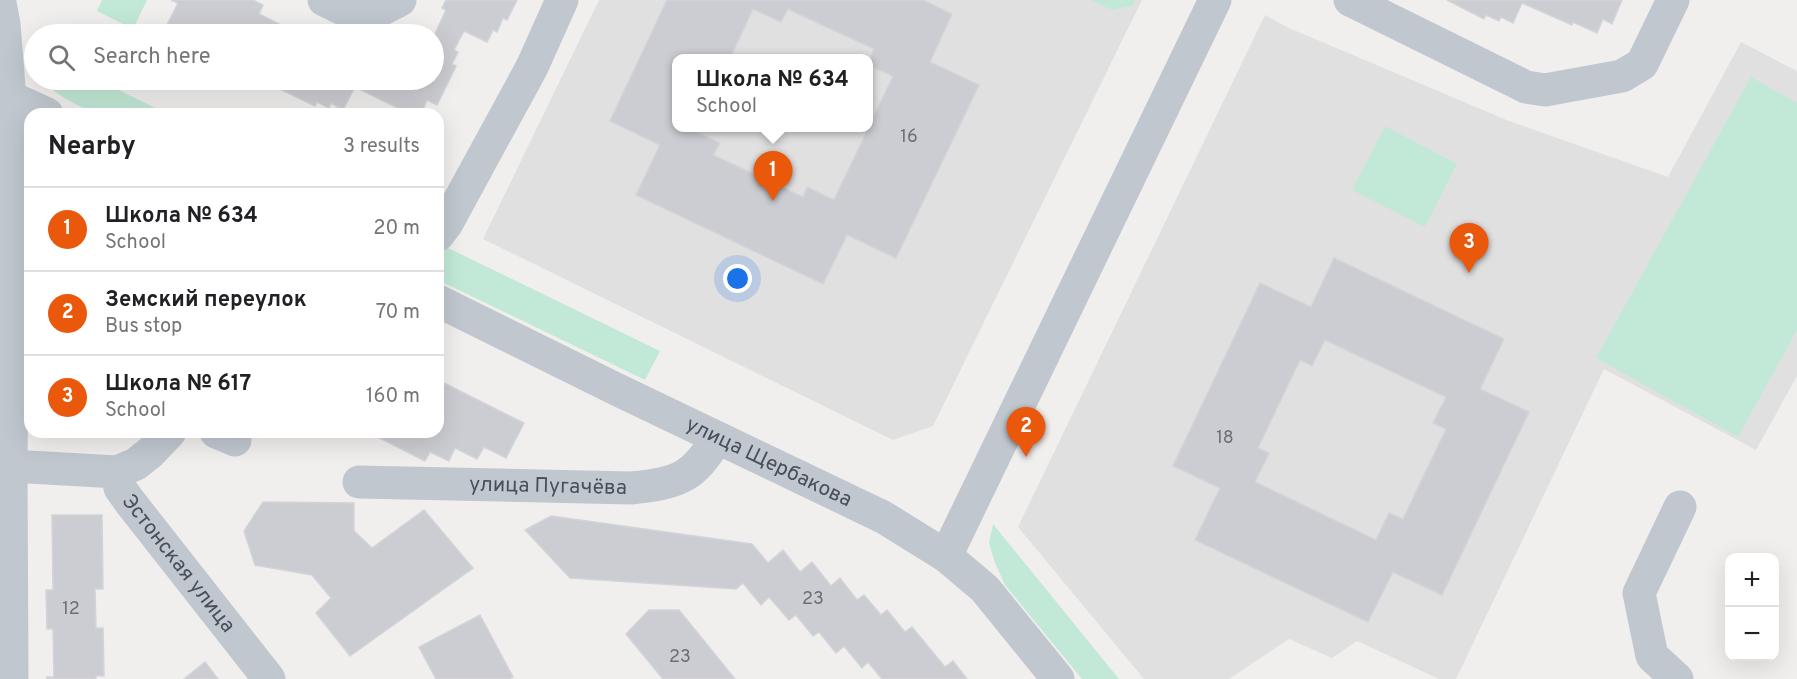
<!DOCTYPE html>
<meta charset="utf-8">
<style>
:root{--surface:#fff;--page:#f6f6f6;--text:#202124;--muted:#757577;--line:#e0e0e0;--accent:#ea580c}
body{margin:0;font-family:Overpass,sans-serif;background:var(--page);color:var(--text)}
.controls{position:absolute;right:18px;bottom:18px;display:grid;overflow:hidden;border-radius:12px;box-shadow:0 6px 24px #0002}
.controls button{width:54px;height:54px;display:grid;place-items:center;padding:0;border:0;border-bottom:2px solid var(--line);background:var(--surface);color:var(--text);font:30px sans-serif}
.you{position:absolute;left:738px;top:279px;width:21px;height:21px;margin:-15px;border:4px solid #fff;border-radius:50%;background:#1a73e8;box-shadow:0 0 0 9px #1a73e833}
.badge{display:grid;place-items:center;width:39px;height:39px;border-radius:50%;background:var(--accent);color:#fff;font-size:20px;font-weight:700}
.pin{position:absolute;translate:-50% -50px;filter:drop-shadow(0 2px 3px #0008)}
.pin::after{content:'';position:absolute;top:32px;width:21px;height:18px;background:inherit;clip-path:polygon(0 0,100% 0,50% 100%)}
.popup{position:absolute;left:672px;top:54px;width:201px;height:78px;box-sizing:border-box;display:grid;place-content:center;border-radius:12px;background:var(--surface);filter:drop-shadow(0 2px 4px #0005);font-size:20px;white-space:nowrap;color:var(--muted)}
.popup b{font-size:22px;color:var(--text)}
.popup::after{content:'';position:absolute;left:50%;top:100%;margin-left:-12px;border:12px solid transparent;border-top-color:var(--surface)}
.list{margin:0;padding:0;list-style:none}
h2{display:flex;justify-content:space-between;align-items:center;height:78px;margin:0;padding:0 24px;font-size:26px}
h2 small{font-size:20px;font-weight:400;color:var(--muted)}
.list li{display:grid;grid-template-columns:39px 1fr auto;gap:18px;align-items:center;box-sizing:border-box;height:84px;padding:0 24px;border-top:2px solid var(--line)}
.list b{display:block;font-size:22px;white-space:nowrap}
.list p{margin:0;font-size:20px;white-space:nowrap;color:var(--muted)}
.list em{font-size:20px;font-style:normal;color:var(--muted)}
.icon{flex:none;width:33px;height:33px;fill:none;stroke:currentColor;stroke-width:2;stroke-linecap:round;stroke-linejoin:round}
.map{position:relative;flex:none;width:1797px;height:679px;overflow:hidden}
.search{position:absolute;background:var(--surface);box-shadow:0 6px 24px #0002;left:24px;top:24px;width:420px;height:66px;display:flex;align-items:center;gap:15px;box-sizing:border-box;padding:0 21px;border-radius:33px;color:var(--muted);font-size:22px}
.panel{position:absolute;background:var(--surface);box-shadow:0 6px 24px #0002;left:24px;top:108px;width:420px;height:330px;border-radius:18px}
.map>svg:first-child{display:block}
.education{fill:#e1e0e0;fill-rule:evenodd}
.green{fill:#c2e9d7}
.building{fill:#cccdd2;stroke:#d3d4d9;stroke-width:1.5;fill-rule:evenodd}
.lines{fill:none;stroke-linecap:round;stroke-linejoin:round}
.minor{stroke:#c1c7cf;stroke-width:33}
.labels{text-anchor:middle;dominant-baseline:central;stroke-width:6;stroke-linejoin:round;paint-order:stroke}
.number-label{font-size:18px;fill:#6a6e77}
.street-label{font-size:21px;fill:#494f59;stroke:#fff}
</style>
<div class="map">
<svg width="1797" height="679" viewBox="0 0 1797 679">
<rect width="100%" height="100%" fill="#f1efee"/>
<g class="education">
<path d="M599,0H1142L933,426L893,440L483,239ZM677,58H869V128H677Z"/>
<path d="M1265,15L1289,28L1509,121L1668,177L1741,42L1797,71V376L1756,450L1604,369L1456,679H1439L1357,641L1332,658L1289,639L1229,679H1144L1018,527Z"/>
</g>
<g class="green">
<path d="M102,0H147L133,29L97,11Z"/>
<path d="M1091,0H1135L1133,5L1112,10Z"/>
<path d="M1751,77L1797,103V330L1738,437L1596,358Z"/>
<path d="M42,80H98L168,114C152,114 111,117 98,113C82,109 52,93 42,80Z"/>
<path d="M1385,126L1457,164L1425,227L1352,190Z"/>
<path d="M444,246L660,351L645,380L438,280V259Z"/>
<path d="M993,524L1119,679H1082L1005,585L995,563L989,543Z"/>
</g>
<g class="building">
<path d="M171,0H253L263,5L259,14L293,31L296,25L312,33L315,27L330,34H180L181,32L167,25L178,3Z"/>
<path d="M446,0H517L507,20L503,18L497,32L493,30L487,42L464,31L454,50L458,52L452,64L456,66L437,105L427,100L421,114H410L355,87L343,110L331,103L329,108L317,102L315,106L278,88L279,84L270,80H434V36L446,10L442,8Z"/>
<path d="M667,0H923L952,14L930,62L979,85L896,258L847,235L823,284L636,195L660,145L610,121ZM753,9L781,22L788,9L874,49L869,65L893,76L834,200L807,187L803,197L713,155L720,143L696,132L698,128H677V58H730Z"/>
<path d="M1447,0H1622L1612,24L1603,19L1597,33L1573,22L1572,25L1522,3L1513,23L1501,17L1499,21L1486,15L1484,19Z"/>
<path d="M411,25L430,34H407Z"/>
<path d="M1334,258L1504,339L1480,389L1529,412L1442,595L1393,572L1368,622L1195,540L1220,488L1173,466L1260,283L1311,307ZM1325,340L1446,397L1433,423L1446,429L1403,519L1389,513L1376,540L1255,482L1269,453L1258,448L1300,360L1312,366Z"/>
<path d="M438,380L524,423L506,458L484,447L477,459L455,448L449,461L430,452L425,461L368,432H438Z"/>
<path d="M263,502L354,503V531L372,548L424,510L473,568L350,656L316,613L331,598L312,575L255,565L244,531Z"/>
<path d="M52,515H102L103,589H95L96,628H103L104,676H96V679H47V677H54L53,629H47L46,590H53Z"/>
<path d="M551,516L752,544L768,563L783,550L800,572L812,562L831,586L840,578L857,600L864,595L881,615L887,610L905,632L912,627L945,667L953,661L967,679H882L868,662L862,668L844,646L836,653L819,632L813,636L796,615L789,620L769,597L761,605L743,583L736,589L570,578L525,530Z"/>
<path d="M649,610H679L735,679H663L626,634Z"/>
<path d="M480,615L513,677L509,679H436L419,647Z"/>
<path d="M205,662L218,679H184Z"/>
</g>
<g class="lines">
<g class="minor">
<path d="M324,0L363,19L400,0"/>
<path d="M1350,0L1526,87L1545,90L1622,76L1642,64L1673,0"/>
<path d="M0,3L4,24L14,148L11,466L12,679"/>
<path d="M10,97L47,114"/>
<path d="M438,235L447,223L532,67L562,0"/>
<path id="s1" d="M438,301L618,390L883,517L946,556L985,589L1058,679"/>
<path d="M216,432L235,440"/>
<path id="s2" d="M11,466L117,472L120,488L130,502L269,679"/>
<path d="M117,472L136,464L151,452L170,432"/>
<path id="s3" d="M359,482L631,488C677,483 693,479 717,438"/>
<path d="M946,556L1215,0"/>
<path d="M1677,679L1652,656L1639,593L1680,507"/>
</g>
</g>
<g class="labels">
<g class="number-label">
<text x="909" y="137">16</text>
<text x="1225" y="438">18</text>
<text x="813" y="599">23</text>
<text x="71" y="609">12</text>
<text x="680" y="657">23</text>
</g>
<g class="street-label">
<text stroke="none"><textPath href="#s1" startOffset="368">улица Щербакова</textPath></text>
<text stroke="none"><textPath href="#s3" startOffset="189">улица Пугачёва</textPath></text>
<text stroke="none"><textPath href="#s2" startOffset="218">Эстонская улица</textPath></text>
</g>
</g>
</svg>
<div class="controls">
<button>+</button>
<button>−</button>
</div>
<div class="you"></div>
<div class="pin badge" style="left:773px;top:201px">1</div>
<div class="popup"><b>Школа № 634</b>School</div>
<div class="pin badge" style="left:1026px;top:457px">2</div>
<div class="pin badge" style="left:1469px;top:273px">3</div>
<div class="search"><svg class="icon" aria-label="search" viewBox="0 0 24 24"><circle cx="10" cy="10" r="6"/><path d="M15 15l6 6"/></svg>Search here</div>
<section class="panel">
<h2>Nearby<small>3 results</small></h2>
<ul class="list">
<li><span class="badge">1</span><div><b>Школа № 634</b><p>School</p></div><em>20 m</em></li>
<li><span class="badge">2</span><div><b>Земский переулок</b><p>Bus stop</p></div><em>70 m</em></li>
<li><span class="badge">3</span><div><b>Школа № 617</b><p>School</p></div><em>160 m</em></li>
</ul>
</section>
</div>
